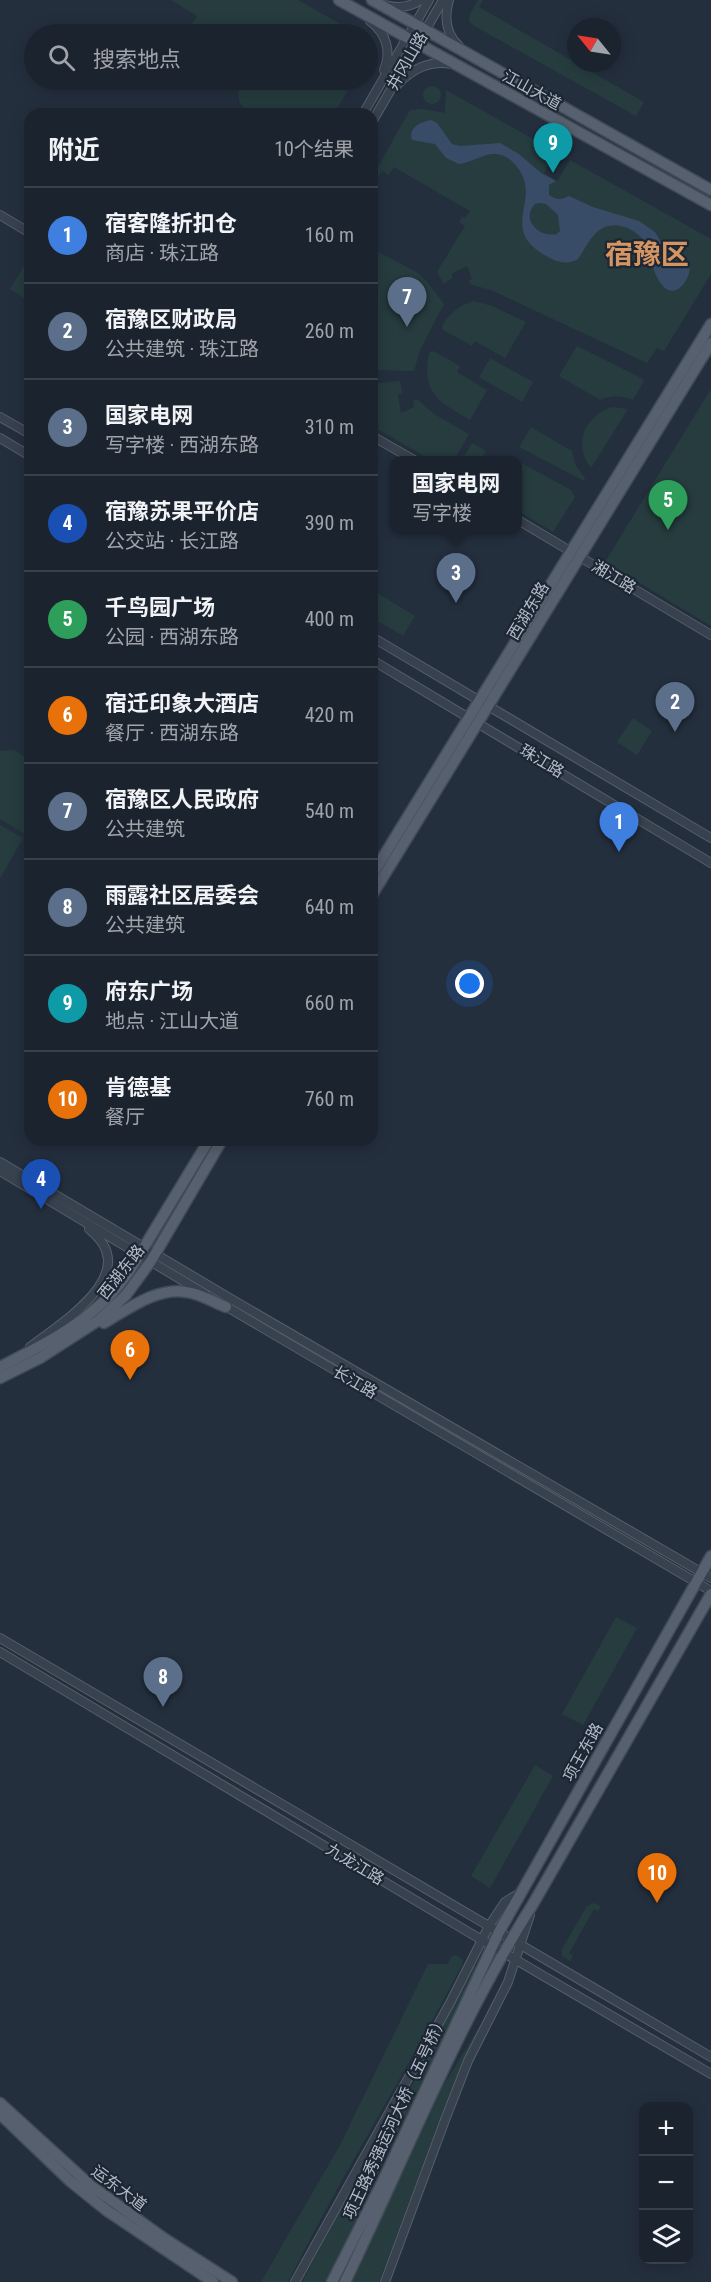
<!DOCTYPE html>
<html lang="zh">
<meta charset="utf-8">
<style>
:root{--surface:#1b232e;--page:#282f3a;--text:#f1f3f6;--muted:#a0a4aa;--line:#39404a;--accent:#1a73e8}
body{margin:0;font-family:"Roboto Condensed","Noto Sans SC",sans-serif;background:var(--page);color:var(--text)}
.controls{position:absolute;right:18px;bottom:18px;display:grid;overflow:hidden;border-radius:12px;box-shadow:0 3px 15px #0003}
.controls button{width:54px;height:54px;display:grid;place-items:center;padding:0;border:0;border-bottom:2px solid var(--line);background:var(--surface);color:var(--text);font:30px sans-serif}
.compass{position:absolute;left:567px;top:18px;width:54px;height:54px;border-radius:50%;background:var(--surface);box-shadow:0 3px 15px #0003;rotate:300deg}
.you{position:absolute;left:470px;top:984px;width:21px;height:21px;margin:-15px;border:4px solid #fff;border-radius:50%;background:#1a73e8;box-shadow:0 0 0 9px #1a73e833}
.badge{display:grid;place-items:center;width:39px;height:39px;border-radius:50%;background:var(--accent);color:#fff;font-size:20px;font-weight:700}
.pin{position:absolute;translate:-50% -50px;filter:drop-shadow(0 2px 3px #0008)}
.pin::after{content:'';position:absolute;top:32px;width:21px;height:18px;background:inherit;clip-path:polygon(0 0,100% 0,50% 100%)}
.popup{position:absolute;left:390px;top:456px;width:132px;height:78px;box-sizing:border-box;display:grid;place-content:center;border-radius:12px;background:var(--surface);filter:drop-shadow(0 2px 4px #0005);font-size:20px;white-space:nowrap;color:var(--muted)}
.popup b{font-size:22px;color:var(--text)}
.popup::after{content:'';position:absolute;left:50%;top:100%;margin-left:-12px;border:12px solid transparent;border-top-color:var(--surface)}
.list{margin:0;padding:0;list-style:none}
h2{display:flex;justify-content:space-between;align-items:center;height:78px;margin:0;padding:0 24px;font-size:26px}
h2 small{font-size:20px;font-weight:400;color:var(--muted)}
.list li{display:grid;grid-template-columns:39px 1fr auto;gap:18px;align-items:center;box-sizing:border-box;height:96px;padding:0 24px;border-top:2px solid var(--line)}
.list b{display:block;font-size:22px;white-space:nowrap}
.list p{margin:0;font-size:20px;white-space:nowrap;color:var(--muted)}
.list em{font-size:20px;font-style:normal;color:var(--muted)}
.icon{flex:none;width:33px;height:33px;fill:none;stroke:currentColor;stroke-width:2;stroke-linecap:round;stroke-linejoin:round}
.map{position:relative;flex:none;width:711px;height:2282px;overflow:hidden}
.search{position:absolute;background:var(--surface);box-shadow:0 3px 15px #0003;left:24px;top:24px;width:354px;height:66px;display:flex;align-items:center;gap:15px;box-sizing:border-box;padding:0 21px;border-radius:33px;color:var(--muted);font-size:22px}
.panel{position:absolute;background:var(--surface);box-shadow:0 3px 15px #0003;left:24px;top:108px;width:354px;height:1038px;border-radius:18px}
.map>svg:first-child{display:block}
.green{fill:#263c3f}
.water{fill:#394c67;fill-rule:evenodd}
.lines{fill:none;stroke-linecap:round;stroke-linejoin:round}
.minor-casing{stroke:#565f6c;stroke-width:10}
.major-casing{stroke:#414a57;stroke-width:13}
.minor{stroke:#38414e;stroke-width:8}
.major{stroke:#56606e;stroke-width:10}
.labels{text-anchor:middle;dominant-baseline:central;stroke-width:4.5;stroke-linejoin:round;paint-order:stroke}
.street-label{font-size:16px;fill:#b4bcc9;stroke:#1d2633}
.town-label{font-size:28px;font-weight:bold;fill:#d59563;stroke:#1d2633}
</style>
<div class="map">
<svg width="711" height="2282" viewBox="0 0 711 2282">
<rect width="100%" height="100%" fill="#242f3e"/>
<g class="green">
<path d="M171,0H298L358,34H186L197,16Z"/>
<path d="M478,0H483L479,7L644,102L636,116L471,24L469,20L470,14Z"/>
<path d="M238,80H354L334,114H248L239,101Z"/>
<circle cx="432" cy="95" r="9"/>
<path d="M446,90L556,152L544,173L557,181L570,160L711,239V274L664,351L657,348L647,363L491,290L472,285L468,281L472,279L467,266L451,274L453,277L444,284L437,272L465,226L459,222L462,217L465,218L470,211L394,167L389,175L382,171L372,188V177L410,110L423,109L445,113Z"/>
<path d="M375,250L418,273L425,279L444,304L420,350L414,371L372,370V256Z"/>
<path d="M30,256V296L27,300L10,289Z"/>
<path d="M474,301L492,306L526,322L505,358L475,341L472,346L443,330L442,326C449,313 460,305 474,301Z"/>
<path d="M577,346L643,379L644,381L633,400C621,395 612,395 600,400L559,376Z"/>
<path d="M433,351L460,366L457,372L487,390L470,420C439,402 421,393 429,353Z"/>
<path d="M490,358L533,382L522,402L479,377Z"/>
<path d="M400,381L402,393L398,394L401,413L414,407L413,400H418L434,414L469,434L454,460H431L372,426V384Z"/>
<path d="M711,389V626L605,562Z"/>
<path d="M612,407L628,409L591,468C572,444 585,416 612,407Z"/>
<path d="M531,427L572,451L576,466L585,478L584,481L519,447Z"/>
<path d="M472,443L486,451L481,460H462Z"/>
<path d="M518,461L571,490L575,497L553,532L518,511Z"/>
<path d="M374,591L415,616L403,636L372,618V594Z"/>
<path d="M633,718L652,731L637,755L617,742Z"/>
<path d="M14,750L30,760V837L0,819V751Z"/>
<path d="M0,825L23,838L1,877H0Z"/>
<path d="M616,1617L637,1628L583,1725L562,1714Z"/>
<path d="M535,1765L553,1776L490,1888L471,1876Z"/>
<path d="M594,1903L601,1906L598,1911L594,1909L569,1953L573,1955L570,1961L562,1956V1949L587,1906Z"/>
<path d="M456,1955L463,1960L462,1965C406,2072 342,2174 288,2282H261L340,2145L428,1964H448L451,1957Z"/>
<path d="M473,1965L477,1967L326,2282H302L346,2199L419,2073Z"/>
<path d="M481,2024L434,2136L379,2282H351L442,2088Z"/>
</g>
<path class="water" d="M431,120L437,123L452,144L460,146L500,143L519,154L541,173L556,181L549,185V195C557,200 561,200 569,196L593,207L639,221L655,232L670,257L689,264C693,277 676,301 663,286C659,282 653,271 653,265C652,256 656,264 653,256C647,236 621,217 601,229C591,235 585,249 578,259C570,264 560,263 552,259C494,231 543,202 518,168C514,163 510,159 504,156C488,149 475,162 459,164L446,158L435,144L412,140C408,127 421,122 431,120ZM540,203L546,204L558,215L560,231L557,234C540,238 520,220 535,204Z"/>
<g class="lines">
<g class="minor-casing">
<g id="minor">
<path d="M449,0C444,17 446,34 459,46"/>
<path d="M385,5C398,9 410,7 421,0"/>
<path d="M370,21C386,33 392,51 384,70"/>
<path d="M397,85C412,69 429,60 452,64"/>
<path d="M363,114L429,0"/>
<path d="M372,122L443,0"/>
<path d="M0,215L30,233"/>
<path d="M0,417L30,434"/>
<path d="M372,436L414,460"/>
<path d="M0,438L30,456"/>
<path d="M518,520L711,635"/>
<path d="M372,637L711,838"/>
<path d="M372,660L711,863"/>
<path d="M0,1162L238,1303L711,1578"/>
<path d="M0,1171L205,1294"/>
<path d="M222,1304L711,1591"/>
<path d="M30,1347C62,1322 145,1273 89,1229"/>
<path d="M0,1638L711,2057"/>
<path d="M0,1652L470,1933L711,2074"/>
<path d="M295,2282L450,2003L489,1926L505,1902L520,1893"/>
<path d="M385,2282L445,2120L468,2061L508,1982L530,1915"/>
</g>
</g>
<g class="major-casing">
<g id="major">
<path d="M339,0L711,205"/>
<path d="M372,0L711,190"/>
<path d="M372,875L711,324"/>
<path d="M372,895L711,343"/>
<path d="M104,1323C128,1309 157,1287 186,1292C199,1293 213,1302 226,1307"/>
<path d="M0,1367C35,1349 72,1331 101,1304C123,1285 137,1259 152,1234C171,1203 190,1171 209,1140"/>
<path d="M0,1378L40,1358L99,1320L126,1295L151,1261L222,1140"/>
<path d="M0,2103L90,2185L165,2239L232,2282"/>
<path d="M0,2114L70,2181L106,2210L213,2282"/>
<path d="M332,2282L381,2185L499,1932L711,1556"/>
<path d="M345,2282C406,2156 458,2022 533,1904L711,1594"/>
</g>
</g>
<use href="#minor" class="minor"/>
<use href="#major" class="major"/>
</g>
<g class="labels">
<g class="street-label">
<text transform="translate(407 61) rotate(-60)">井冈山路</text>
<text transform="translate(532 90) rotate(29)">江山大道</text>
<text transform="translate(614 577) rotate(31)">湘江路</text>
<text transform="translate(528 611) rotate(-59)">西湖东路</text>
<text transform="translate(542 761) rotate(31)">珠江路</text>
<text transform="translate(121 1272) rotate(-52)">西湖东路</text>
<text transform="translate(355 1382) rotate(30)">长江路</text>
<text transform="translate(583 1752) rotate(-61)">项王东路</text>
<text transform="translate(355 1864) rotate(31)">九龙江路</text>
<text transform="translate(395 2117) rotate(-65)">项王路秀强运河大桥（五号桥）</text>
<text transform="translate(119 2188) rotate(37)">运东大道</text>
</g>
<g class="town-label">
<text x="647" y="254">宿豫区</text>
</g>
</g>
</svg>
<div class="controls">
<button>+</button>
<button>−</button>
<button><svg class="icon" aria-label="layers" viewBox="0 0 24 24"><path d="M12 4l9 5-9 5-9-5zM3 14l9 5 9-5"/></svg></button>
</div>
<svg class="compass" viewBox="-18 -18 36 36"><path d="M0-13l5 13h-10z" fill="#e53935"/><path d="M0 13l5-13h-10z" fill="#a0a4aa"/></svg>
<div class="you"></div>
<div class="pin badge" style="left:619px;top:852px;background:#3f7fe0">1</div>
<div class="pin badge" style="left:675px;top:732px;background:#5c6f8a">2</div>
<div class="pin badge" style="left:456px;top:603px;background:#5c6f8a">3</div>
<div class="popup"><b>国家电网</b>写字楼</div>
<div class="pin badge" style="left:41px;top:1209px;background:#1a4fb4">4</div>
<div class="pin badge" style="left:668px;top:530px;background:#2e9e5b">5</div>
<div class="pin badge" style="left:130px;top:1380px;background:#e8710a">6</div>
<div class="pin badge" style="left:407px;top:327px;background:#5c6f8a">7</div>
<div class="pin badge" style="left:163px;top:1707px;background:#5c6f8a">8</div>
<div class="pin badge" style="left:553px;top:173px;background:#0f9aa8">9</div>
<div class="pin badge" style="left:657px;top:1903px;background:#e8710a">10</div>
<div class="search"><svg class="icon" aria-label="search" viewBox="0 0 24 24"><circle cx="10" cy="10" r="6"/><path d="M15 15l6 6"/></svg>搜索地点</div>
<section class="panel">
<h2>附近<small>10个结果</small></h2>
<ul class="list">
<li><span class="badge" style="background:#3f7fe0">1</span><div><b>宿客隆折扣仓</b><p>商店 · 珠江路</p></div><em>160 m</em></li>
<li><span class="badge" style="background:#5c6f8a">2</span><div><b>宿豫区财政局</b><p>公共建筑 · 珠江路</p></div><em>260 m</em></li>
<li><span class="badge" style="background:#5c6f8a">3</span><div><b>国家电网</b><p>写字楼 · 西湖东路</p></div><em>310 m</em></li>
<li><span class="badge" style="background:#1a4fb4">4</span><div><b>宿豫苏果平价店</b><p>公交站 · 长江路</p></div><em>390 m</em></li>
<li><span class="badge" style="background:#2e9e5b">5</span><div><b>千鸟园广场</b><p>公园 · 西湖东路</p></div><em>400 m</em></li>
<li><span class="badge" style="background:#e8710a">6</span><div><b>宿迁印象大酒店</b><p>餐厅 · 西湖东路</p></div><em>420 m</em></li>
<li><span class="badge" style="background:#5c6f8a">7</span><div><b>宿豫区人民政府</b><p>公共建筑</p></div><em>540 m</em></li>
<li><span class="badge" style="background:#5c6f8a">8</span><div><b>雨露社区居委会</b><p>公共建筑</p></div><em>640 m</em></li>
<li><span class="badge" style="background:#0f9aa8">9</span><div><b>府东广场</b><p>地点 · 江山大道</p></div><em>660 m</em></li>
<li><span class="badge" style="background:#e8710a">10</span><div><b>肯德基</b><p>餐厅</p></div><em>760 m</em></li>
</ul>
</section>
</div>
